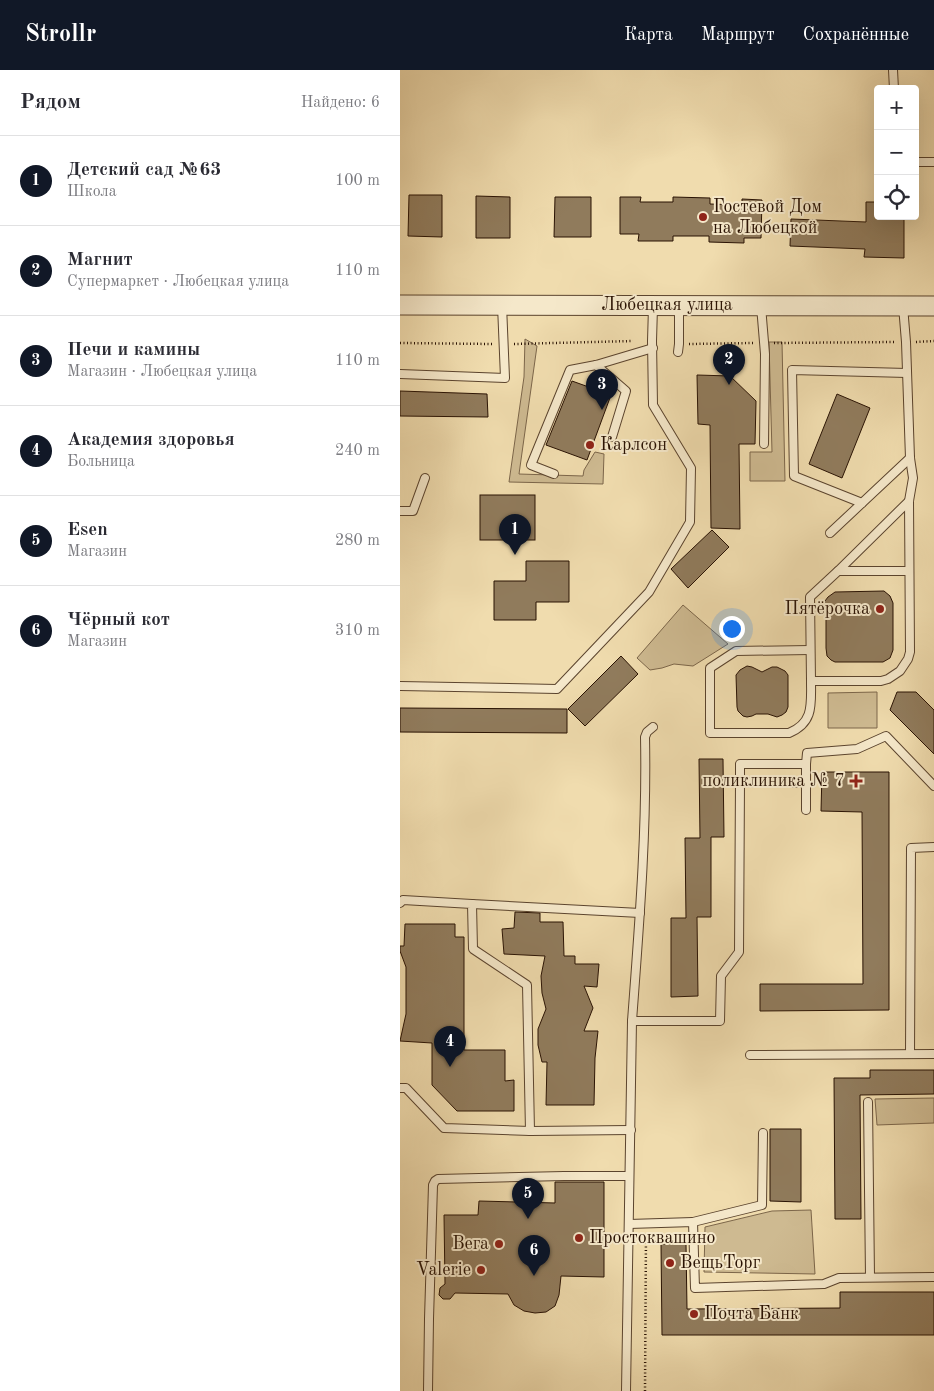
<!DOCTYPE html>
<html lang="ru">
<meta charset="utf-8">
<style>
:root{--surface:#fff;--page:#f7f7f7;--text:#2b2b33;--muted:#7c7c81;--line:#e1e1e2;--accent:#111827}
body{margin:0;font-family:"Old Standard TT",serif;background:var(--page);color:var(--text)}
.controls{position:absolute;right:15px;top:15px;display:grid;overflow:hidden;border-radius:5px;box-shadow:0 5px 20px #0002}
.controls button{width:45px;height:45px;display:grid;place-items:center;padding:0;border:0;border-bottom:1px solid var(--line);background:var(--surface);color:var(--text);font:25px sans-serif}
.you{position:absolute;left:331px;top:558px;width:18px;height:18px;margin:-12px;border:4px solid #fff;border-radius:50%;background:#1a73e8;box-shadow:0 0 0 8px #1a73e833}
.badge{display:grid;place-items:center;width:32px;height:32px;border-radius:50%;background:var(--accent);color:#fff;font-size:16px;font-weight:700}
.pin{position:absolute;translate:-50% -41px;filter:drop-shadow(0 1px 2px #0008)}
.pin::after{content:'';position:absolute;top:26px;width:18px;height:15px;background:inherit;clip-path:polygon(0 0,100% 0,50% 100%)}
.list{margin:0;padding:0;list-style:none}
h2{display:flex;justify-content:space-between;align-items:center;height:65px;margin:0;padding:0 20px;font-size:21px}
h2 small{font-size:16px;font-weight:400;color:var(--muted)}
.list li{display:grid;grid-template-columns:32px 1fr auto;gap:15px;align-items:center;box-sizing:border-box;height:90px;padding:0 20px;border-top:1px solid var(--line)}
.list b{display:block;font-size:19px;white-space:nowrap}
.list p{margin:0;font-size:16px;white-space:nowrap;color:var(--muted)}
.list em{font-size:16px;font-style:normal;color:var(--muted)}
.icon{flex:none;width:28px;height:28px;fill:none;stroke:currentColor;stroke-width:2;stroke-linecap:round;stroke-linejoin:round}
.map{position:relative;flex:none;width:534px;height:1321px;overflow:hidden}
header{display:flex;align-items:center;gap:30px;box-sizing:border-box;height:70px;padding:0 25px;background:var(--accent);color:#fff}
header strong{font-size:24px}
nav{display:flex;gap:28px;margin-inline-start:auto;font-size:18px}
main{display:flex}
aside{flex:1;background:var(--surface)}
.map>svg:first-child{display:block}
.green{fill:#ceba91;stroke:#7c664a}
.building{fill:#907b5c;stroke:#291203}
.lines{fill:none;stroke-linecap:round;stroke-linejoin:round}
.service-casing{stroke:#5b442e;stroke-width:10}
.tertiary-casing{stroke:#5b442e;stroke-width:21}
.path{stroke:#291203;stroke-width:2.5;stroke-dasharray:1 2.5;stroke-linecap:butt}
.service{stroke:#f5e8ca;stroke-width:8}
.tertiary{stroke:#f5e8ca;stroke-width:19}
.poi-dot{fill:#8f2418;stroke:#f5e8ca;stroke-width:2}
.labels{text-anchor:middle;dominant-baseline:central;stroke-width:4;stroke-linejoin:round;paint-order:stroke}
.poi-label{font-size:18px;fill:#291203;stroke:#f5e8ca;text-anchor:start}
.street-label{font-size:18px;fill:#291203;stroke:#f5e8ca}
</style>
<header>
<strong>Strollr</strong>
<nav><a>Карта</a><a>Маршрут</a><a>Сохранённые</a></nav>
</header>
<main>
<aside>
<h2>Рядом<small>Найдено: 6</small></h2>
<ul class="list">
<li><span class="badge">1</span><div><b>Детский сад №63</b><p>Школа</p></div><em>100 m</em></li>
<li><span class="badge">2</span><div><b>Магнит</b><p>Супермаркет · Любецкая улица</p></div><em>110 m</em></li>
<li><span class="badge">3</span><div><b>Печи и камины</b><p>Магазин · Любецкая улица</p></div><em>110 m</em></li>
<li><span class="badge">4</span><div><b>Академия здоровья</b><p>Больница</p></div><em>240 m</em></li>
<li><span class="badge">5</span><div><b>Esen</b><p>Магазин</p></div><em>280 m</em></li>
<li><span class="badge">6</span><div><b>Чёрный кот</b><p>Магазин</p></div><em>310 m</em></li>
</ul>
</aside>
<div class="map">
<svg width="534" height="1321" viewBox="0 0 534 1321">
<rect width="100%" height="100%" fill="#f0dcae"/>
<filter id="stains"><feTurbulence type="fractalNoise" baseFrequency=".004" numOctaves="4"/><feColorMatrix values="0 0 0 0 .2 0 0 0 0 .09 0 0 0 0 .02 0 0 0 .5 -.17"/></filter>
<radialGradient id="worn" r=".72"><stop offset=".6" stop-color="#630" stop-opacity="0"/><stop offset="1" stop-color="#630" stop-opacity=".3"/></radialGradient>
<g class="green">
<path d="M125,269L137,276L119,404L183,406L184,400L195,382L204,384L203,414L109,412L124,307Z"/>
<path d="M369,272H382L385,411H350V382H372Z"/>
<path d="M283,535L328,574L293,596L274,594L262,598L250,600L237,588Z"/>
<path d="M477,622V658H428V623Z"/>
<path d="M534,1028V1053L477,1055L475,1029Z"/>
<path d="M411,1140L415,1204L304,1202L305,1157L372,1141Z"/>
</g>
<g class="building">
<path d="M9,125H42V167L8,166Z"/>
<path d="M76,126L110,127V168H76Z"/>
<path d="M155,127H191V167H154Z"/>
<path d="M220,127H241L240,132H273V127L310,128V134L342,135V129L362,130L361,168H344V173L309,172V166H273V171H238L239,164H220Z"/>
<path d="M466,132H478V146H504V188L464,187L465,179L390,176L391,149L466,152Z"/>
<path d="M297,305L330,306L356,331L355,374H339L340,459L311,458L310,355L298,354Z"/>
<path d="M172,311L211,325L187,390L146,375Z"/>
<path d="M0,321L87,324L88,347L0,346Z"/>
<path d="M437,324L470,338L442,408L409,394Z"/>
<rect x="80" y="425" width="55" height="45"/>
<path d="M312,460L329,477L288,518L271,499Z"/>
<path d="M126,491H169V532H136V550H94V511H126Z"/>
<path d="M484,521L490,526L493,533V580L490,588L483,592H435L431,590L427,586L426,578V542L425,537V531L428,527L435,522Z"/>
<path d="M221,586L238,604L185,656L168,639Z"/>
<path d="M347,596L352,597L362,602L372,597H377L385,601L388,605V637L386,642L382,645L377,647L368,644H356L352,646L347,647L343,646L338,641L337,637L336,605L340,600Z"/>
<path d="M497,622H516L534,640V684L490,640Z"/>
<path d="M0,638L167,639V663L0,662Z"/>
<path d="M299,689H323L324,767H311V847H297L298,926L271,927V848H286L285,768H300Z"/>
<path d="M422,702H489V940L360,941V914H463L462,742L421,741Z"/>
<path d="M115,842L140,843V852H163L164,886H175V894H199L197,917L184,916L193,938L184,961H198L195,988L194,1035H146L147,992H142L138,975V959L146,939L142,923L141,906L145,886L104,884L102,859L114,858Z"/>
<path d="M5,854H55V867H64V980H105V1011L114,1010V1041H57L32,1015V973L0,971L6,944V897L0,881V876H4Z"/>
<path d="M470,1000H534V1024L460,1025L461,1149H435L434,1008H470Z"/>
<path d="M370,1059H401V1132L370,1131Z"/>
<path d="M155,1112H204V1207L161,1206L159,1225L155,1236L146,1242L135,1243L124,1241L114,1235L108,1224L55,1223L50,1229H43L39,1225L40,1218L45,1214L44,1145H78L79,1131L155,1133Z"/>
<path d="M261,1174H286L287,1239L440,1238V1222H534V1265H262Z"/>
</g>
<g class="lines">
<g class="service-casing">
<g id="service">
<path d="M493,0L494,19"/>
<path d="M515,92H534"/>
<path d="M361,236L365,284L364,374"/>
<path d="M503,236L506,272L510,388L513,408L509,431L510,582L508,589L500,601L488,609L481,611H411L410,527L438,501H509"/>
<path d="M278,282L279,274V236"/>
<path d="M196,295L226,321L212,367"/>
<path d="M0,304L105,308L102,235"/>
<path d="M154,404L131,395L170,300L196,295L253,278"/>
<path d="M462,433L394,406L392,300L507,303"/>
<path d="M0,441H13L25,408"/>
<path d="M430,463L510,388"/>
<path d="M438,501L509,431"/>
<path d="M410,580L336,581L310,598V663H389C414,653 411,634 411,611"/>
<path d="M0,616L157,619L249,522L290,452L291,398L253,335L252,271L253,237"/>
<path d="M340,712V694H406L407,683L457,679L486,666L534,716"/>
<path d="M406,740V694"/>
<path d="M0,833L3,830L72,834L73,879L127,915L130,1061"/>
<path d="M72,834L240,843"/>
<path d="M232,951C239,857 247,762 245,667L247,662L253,657"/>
<path d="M510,984L511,778L534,777"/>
<path d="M350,985L534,984"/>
<path d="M0,1018H6L44,1058L130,1061L231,1060"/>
<path d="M468,1032L470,1207"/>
<path d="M293,1152L362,1135L363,1063"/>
<path d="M229,1154L293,1152L295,1218L424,1214L439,1208L534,1207"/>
<path d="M28,1321L29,1249L33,1115L35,1111L38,1109L164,1106H229"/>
<path d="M226,1321L232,951H320L321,906L339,882L340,712L406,713"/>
</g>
</g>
<g class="tertiary-casing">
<path id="tertiary" d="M0,235L534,236"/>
</g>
<g class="path">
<path d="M516,272L534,271"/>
<path d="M0,273L93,274"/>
<path d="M374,273L496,272"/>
<path d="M114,274L233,271"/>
<path d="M289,274L353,273"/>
<path d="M245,1321L246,1163"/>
</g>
<use href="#service" class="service"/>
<use href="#tertiary" class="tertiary"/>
</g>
<g class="poi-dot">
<circle cx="303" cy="147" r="5"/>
<circle cx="190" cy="375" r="5"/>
<circle cx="480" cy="539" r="5"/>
<path d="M453.5 703.5h5v5h5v5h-5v5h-5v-5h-5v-5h5z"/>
<circle cx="179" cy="1168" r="5"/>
<circle cx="99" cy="1174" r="5"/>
<circle cx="270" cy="1193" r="5"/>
<circle cx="81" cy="1200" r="5"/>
<circle cx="294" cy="1244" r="5"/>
</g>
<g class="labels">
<g class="poi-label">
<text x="313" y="137">Гостевой Дом<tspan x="313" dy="21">на Любецкой</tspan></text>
<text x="200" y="375">Карлсон</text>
<text x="470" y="539" text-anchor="end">Пятёрочка</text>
<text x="445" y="711" text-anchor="end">поликлиника № 7</text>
<text x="189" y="1168">Простоквашино</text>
<text x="89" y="1174" text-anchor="end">Вега</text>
<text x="280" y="1193">ВещьТорг</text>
<text x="71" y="1200" text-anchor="end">Valerie</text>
<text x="304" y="1244">Почта Банк</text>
</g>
<g class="street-label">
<text x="267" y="235">Любецкая улица</text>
</g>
</g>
<rect width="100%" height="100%" filter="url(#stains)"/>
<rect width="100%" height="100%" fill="url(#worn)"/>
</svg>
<div class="controls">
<button>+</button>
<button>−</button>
<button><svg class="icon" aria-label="locate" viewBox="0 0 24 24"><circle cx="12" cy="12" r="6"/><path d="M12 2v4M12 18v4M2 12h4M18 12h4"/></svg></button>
</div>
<div class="you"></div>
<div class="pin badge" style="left:115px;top:485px">1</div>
<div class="pin badge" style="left:329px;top:315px">2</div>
<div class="pin badge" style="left:202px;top:340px">3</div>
<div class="pin badge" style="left:50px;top:997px">4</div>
<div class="pin badge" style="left:128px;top:1149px">5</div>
<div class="pin badge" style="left:134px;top:1206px">6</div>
</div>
</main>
